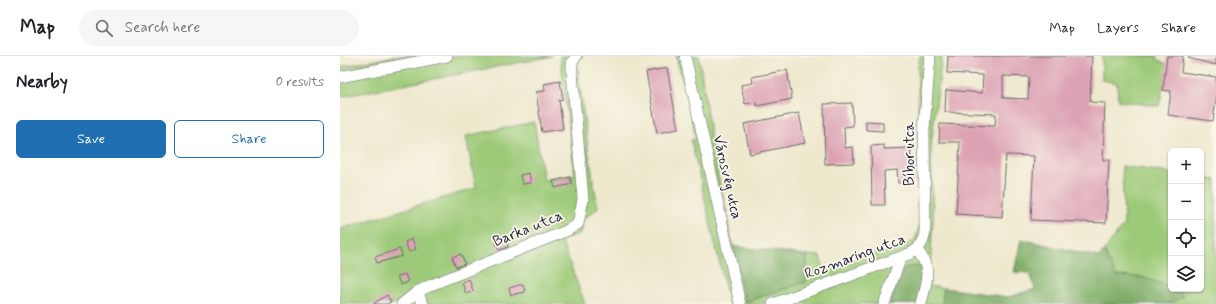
<!DOCTYPE html>
<meta charset="utf-8">
<style>
:root{--surface:#fff;--page:#f6f6f6;--text:#202124;--muted:#757577;--line:#e0e0e0;--accent:#1f6fb2}
body{margin:0;font-family:Mynerve,sans-serif;background:var(--page);color:var(--text)}
.controls{position:absolute;right:12px;bottom:12px;display:grid;overflow:hidden;border-radius:6px;box-shadow:0 1px 3px #0004}
.controls button{width:36px;height:36px;display:grid;place-items:center;padding:0;border:0;border-bottom:1px solid var(--line);background:var(--surface);color:var(--text);font:20px sans-serif}
.list{margin:0;padding:0;list-style:none}
h2{display:flex;justify-content:space-between;align-items:center;height:52px;margin:0;padding:0 16px;font-size:17px}
h2 small{font-size:13px;font-weight:400;color:var(--muted)}
.actions{display:flex;gap:8px;padding:12px 16px}
.actions a{flex:1;padding:9px 0;border:1px solid var(--accent);border-radius:6px;text-align:center;font-size:14px;color:var(--accent)}
.actions .main{background:var(--accent);color:#fff}
.icon{flex:none;width:22px;height:22px;fill:none;stroke:currentColor;stroke-width:2;stroke-linecap:round;stroke-linejoin:round}
.map{position:relative;flex:none;width:876px;height:248px;overflow:hidden}
header{display:flex;align-items:center;gap:24px;box-sizing:border-box;height:56px;padding:0 20px;background:var(--surface);border-bottom:1px solid var(--line)}
header strong{font-size:19px}
nav{display:flex;gap:22px;margin-inline-start:auto;font-size:14px}
.search{width:280px;height:36px;background:var(--page);display:flex;align-items:center;gap:10px;box-sizing:border-box;padding:0 14px;border-radius:22px;color:var(--muted);font-size:15px}
main{display:flex}
aside{flex:1;background:var(--surface)}
.map>svg:first-child{display:block}
.green{fill:#9dca78;stroke:#60765a}
.forest{fill:#7eae68;stroke:#506852}
.building{fill:#dda3b4;fill-rule:evenodd}
.lines{fill:none;stroke-linecap:round;stroke-linejoin:round}
.minor-casing{stroke:#69676e;stroke-width:12}
.minor{stroke:#fff;stroke-width:11}
.labels{text-anchor:middle;dominant-baseline:central;stroke-width:3.5;stroke-linejoin:round;paint-order:stroke}
.street-label{font-size:15px;fill:#22223b;stroke:#fbf7ec}
</style>
<header>
<strong>Map</strong>
<div class="search"><svg class="icon" aria-label="search" viewBox="0 0 24 24"><circle cx="10" cy="10" r="6"/><path d="M15 15l6 6"/></svg>Search here</div>
<nav><a>Map</a><a>Layers</a><a>Share</a></nav>
</header>
<main>
<aside>
<h2>Nearby<small>0 results</small></h2>
<ul class="list">
</ul>
<div class="actions"><a class="main">Save</a><a>Share</a></div>
</aside>
<div class="map">
<svg width="876" height="248" viewBox="0 0 876 248">
<rect width="100%" height="100%" fill="#fbf7ec"/>
<filter id="ink" filterUnits="userSpaceOnUse"><feTurbulence type="fractalNoise" baseFrequency=".025" numOctaves="2"/><feDisplacementMap in="SourceGraphic" scale="8" xChannelSelector="R" yChannelSelector="G"/><feConvolveMatrix kernelMatrix="1 2 1 2 8 2 1 2 1" color-interpolation-filters="sRGB"/></filter>
<filter id="wash" filterUnits="userSpaceOnUse"><feTurbulence type="fractalNoise" baseFrequency=".012" numOctaves="4" result="noise"/><feDisplacementMap in="SourceGraphic" scale="16" xChannelSelector="R" yChannelSelector="G"/><feGaussianBlur stdDeviation="0.9" result="paint"/><feColorMatrix in="noise" values="0 0 0 0 0 0 0 0 0 0 0 0 0 0 0 0 0 1.4 0 .05"/><feComposite in="paint" operator="in"/></filter>
<g filter="url(#wash)">
<rect width="100%" height="100%" fill="#eee8cd"/>
<g class="green">
<path d="M55,0H213L0,41V11Z"/>
<path d="M220,0H243L239,2L237,8L249,99L258,152L241,165V177L221,184L245,248H0V173L136,132L126,80L194,66L204,124L235,119Z"/>
<path d="M335,0H359L371,85L401,230L406,246L466,226L467,199L480,200L484,214L569,188L575,183L579,172L578,11L580,0H602L591,90L593,162L589,230L604,232L602,248H389L351,84L356,83L348,44L336,1Z"/>
<path d="M762,0H818L817,3L828,9L819,50L778,45L777,27L762,24Z"/>
<path d="M782,110L831,117V231L802,221L776,220L764,195L784,168Z"/>
<path d="M861,121L876,124V248H827L842,241L838,233H861Z"/>
</g>
<g class="forest">
<path d="M681,183L759,201L764,195L776,220L802,221L831,231V233H838L843,241L827,248H602L604,232L668,241L695,233L690,217L674,216Z"/>
<path d="M393,190L467,199L466,226L405,246Z"/>
<path d="M580,210L585,213L577,248H550L565,211Z"/>
</g>
<g id="blocks">
<g class="building">
<path d="M608,0H752L750,46L765,47L763,104H769L766,167L691,164L694,100L666,99L662,161L616,158L620,86H599L600,68L655,70L656,58L605,56L606,34L642,37L643,19L607,17ZM663,20L689,21L688,43L663,42Z"/>
<path d="M827,0H843L841,16L876,21V44L873,65L828,59L831,35L823,34Z"/>
<path d="M849,0H876V9L848,2Z"/>
<path d="M327,12L338,73L317,77L306,16Z"/>
<path d="M447,14L452,43L417,50L416,46L405,48L401,29L413,27L412,21Z"/>
<path d="M220,25L223,43L219,44L223,73L202,76L196,36L205,35L204,28Z"/>
<path d="M512,47L513,70L504,71L505,92L513,91L514,107L485,108L484,48Z"/>
<path d="M459,57L465,87L410,98L404,68Z"/>
<path d="M526,65L543,66V75L526,74Z"/>
<path d="M544,89V93L571,92L573,127H558L557,114L544,115L545,149H532L531,90Z"/>
<path d="M189,117L191,127L182,128L180,119Z"/>
<path d="M230,121L232,128L215,132L213,125Z"/>
<path d="M72,183L76,193L69,196L65,186Z"/>
<path d="M166,184L168,191L159,194L156,187Z"/>
<path d="M60,193L62,200L37,207L35,201Z"/>
<path d="M121,198L125,208L116,211L112,201Z"/>
<path d="M65,218L68,226L61,229L57,221Z"/>
<path d="M129,223L133,235L126,238L122,226Z"/>
<path d="M183,228L185,236L171,239L169,232Z"/>
<path d="M47,239L51,246L47,248H33Z"/>
</g>
</g>
</g>
<g filter="url(#ink)">
<use href="#blocks" fill-opacity="0" stroke="#69676e" stroke-width="1"/>
<g class="lines">
<g class="minor-casing">
<g id="minor">
<path d="M345,0L400,248"/>
<path d="M0,21L107,0"/>
<path d="M577,194C593,214 586,225 581,248"/>
<path d="M77,236L83,248"/>
<path d="M62,248L77,236L91,229L226,175L238,168L243,143L232,16V7L236,0"/>
<path d="M433,248L569,198C580,193 584,186 585,174L584,73L590,0"/>
<path d="M544,248L561,201"/>
</g>
</g>
<use href="#minor" class="minor"/>
</g>
</g>
<g class="labels">
<g class="street-label">
<text transform="translate(570 98) rotate(-90)">Bíbor utca</text>
<text transform="translate(387 121) rotate(77)">Városvég utca</text>
<text transform="translate(188 173) rotate(-22)">Barka utca</text>
<text transform="translate(515 201) rotate(-20)">Rozmaring utca</text>
</g>
</g>
</svg>
<div class="controls">
<button>+</button>
<button>−</button>
<button><svg class="icon" aria-label="locate" viewBox="0 0 24 24"><circle cx="12" cy="12" r="6"/><path d="M12 2v4M12 18v4M2 12h4M18 12h4"/></svg></button>
<button><svg class="icon" aria-label="layers" viewBox="0 0 24 24"><path d="M12 4l9 5-9 5-9-5zM3 14l9 5 9-5"/></svg></button>
</div>
</div>
</main>
